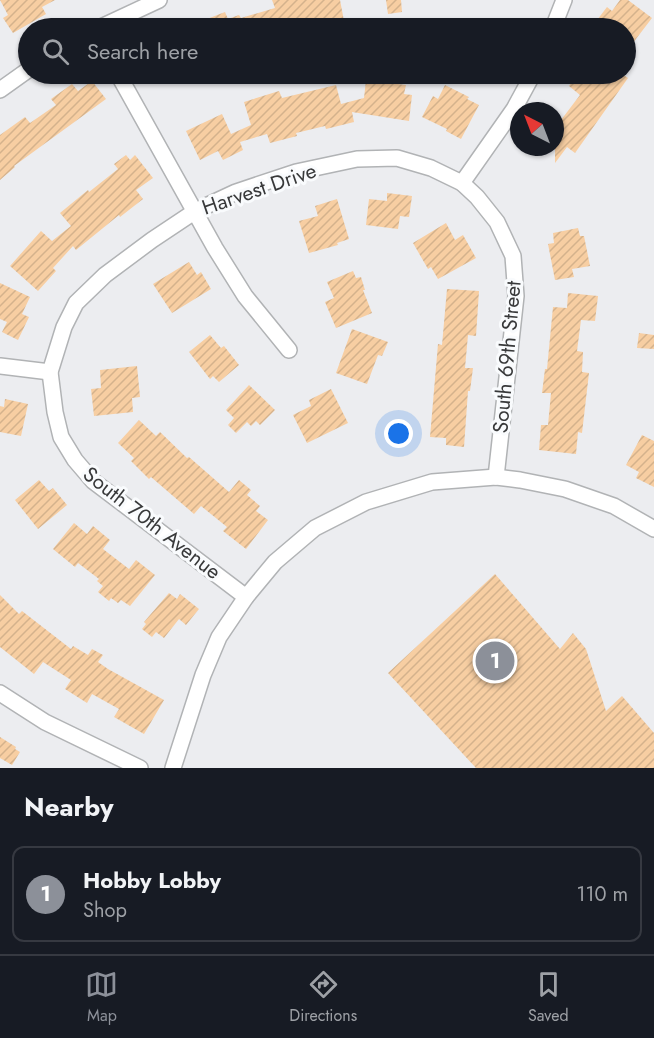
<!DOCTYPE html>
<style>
:root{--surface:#171b24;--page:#242831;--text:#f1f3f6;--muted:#9ea1a6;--line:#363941;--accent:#8c9099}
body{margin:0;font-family:Jost,sans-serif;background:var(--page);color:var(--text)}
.compass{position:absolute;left:510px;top:102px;width:54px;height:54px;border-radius:50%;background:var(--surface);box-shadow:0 2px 4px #0004;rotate:318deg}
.you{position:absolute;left:399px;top:434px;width:21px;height:21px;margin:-15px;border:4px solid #fff;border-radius:50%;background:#1a73e8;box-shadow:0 0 0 9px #1a73e833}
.badge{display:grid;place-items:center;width:39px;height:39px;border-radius:50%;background:var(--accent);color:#fff;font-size:20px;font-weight:700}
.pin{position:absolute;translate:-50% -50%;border:3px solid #fff;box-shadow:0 2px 6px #0006}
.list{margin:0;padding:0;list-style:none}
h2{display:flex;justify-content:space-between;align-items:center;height:78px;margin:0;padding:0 24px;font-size:26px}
h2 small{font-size:20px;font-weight:400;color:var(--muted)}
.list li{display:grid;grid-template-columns:39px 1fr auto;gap:18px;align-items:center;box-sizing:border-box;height:96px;margin:0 12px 12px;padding:0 12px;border:2px solid var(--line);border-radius:12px}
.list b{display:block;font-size:22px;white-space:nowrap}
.list p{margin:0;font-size:20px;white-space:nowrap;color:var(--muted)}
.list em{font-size:20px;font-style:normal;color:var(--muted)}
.icon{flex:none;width:33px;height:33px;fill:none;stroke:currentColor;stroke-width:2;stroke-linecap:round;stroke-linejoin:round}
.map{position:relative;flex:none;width:654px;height:768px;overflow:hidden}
.search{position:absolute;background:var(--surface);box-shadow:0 2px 4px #0004;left:18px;right:18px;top:18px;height:66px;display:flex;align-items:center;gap:15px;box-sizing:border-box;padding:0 21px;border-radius:33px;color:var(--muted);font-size:22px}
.sheet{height:186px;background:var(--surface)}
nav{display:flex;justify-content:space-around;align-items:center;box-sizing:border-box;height:84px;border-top:2px solid var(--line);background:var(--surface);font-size:16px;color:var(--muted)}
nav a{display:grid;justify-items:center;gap:3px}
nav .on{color:var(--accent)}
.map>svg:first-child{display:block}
.building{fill:url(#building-hatch)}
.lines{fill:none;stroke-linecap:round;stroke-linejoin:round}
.street-casing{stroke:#b1b3b5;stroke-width:18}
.street{stroke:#fff;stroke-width:15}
.labels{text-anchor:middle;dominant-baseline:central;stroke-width:6;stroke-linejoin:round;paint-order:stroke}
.street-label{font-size:21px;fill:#38393a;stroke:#f9fbfd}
</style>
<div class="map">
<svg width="654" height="768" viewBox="0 0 654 768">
<defs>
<pattern id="building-hatch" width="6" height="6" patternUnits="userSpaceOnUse" patternTransform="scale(1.5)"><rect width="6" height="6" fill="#f7cea2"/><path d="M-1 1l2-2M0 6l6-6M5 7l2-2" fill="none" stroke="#d4b28c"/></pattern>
</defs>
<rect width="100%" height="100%" fill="#ecedf0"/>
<g class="building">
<path d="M0,0H55L42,7L46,14L13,33L3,18L8,15Z"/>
<path d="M272,0H340L344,21L305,28H184L225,12L228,19L239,15L241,18L275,8Z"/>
<path d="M386,0H401L402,12L388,14Z"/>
<path d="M620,0H628L652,18L626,52V28H591L607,7L612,11Z"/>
<path d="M577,74H622L628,78L575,153L567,147L555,163V128L580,95L569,86Z"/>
<path d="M366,80L406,85L404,94L412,95L409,121L352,112L354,122L326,129L325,126L296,133L297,136L270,143L267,134L240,142L243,150L223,160L218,151L200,160L186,131L222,114L231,134L251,125L244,102L279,91L282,98L336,85L341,104L364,98Z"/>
<path d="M92,81L106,99L14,166L15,167L0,180V135L25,117L30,123L56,105L51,99L72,84L78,91Z"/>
<path d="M445,85L469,97L467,99L479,105L461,139L446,131L447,129L422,117L433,96L438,99Z"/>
<path d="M126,155L130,160L135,155L153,178L136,190L143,199L120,217L119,215L76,250L73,246L53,268L56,271L38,291L10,266L41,231L52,241L71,226L60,213L88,190L89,192L118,169L114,164Z"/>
<path d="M387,193L412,196L409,217L400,216L398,229L366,225L369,199L387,201Z"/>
<path d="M337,199L349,239L337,243L338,245L309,253L299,221L318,216L315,206Z"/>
<path d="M446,223L455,240L463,235L476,258L438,279L431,267L428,269L413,243Z"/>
<path d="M578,228L580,236H584L590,266L572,269L574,277L555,280L548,244L554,243L553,233Z"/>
<path d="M189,262L197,275L201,272L211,289L172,313L153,284Z"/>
<path d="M353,271L356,278L361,277L365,290H363L372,313L336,328L325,302L334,298L327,282Z"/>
<path d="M0,283L30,297L22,314L29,317L18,340L2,332L7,322L0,319Z"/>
<path d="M447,289L479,291L476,336L468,335L465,368H473L470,391H468L464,447L446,445V438L430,437L438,344L442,345Z"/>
<path d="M568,293L598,296L595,321L581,320L577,351L583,352L582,372L589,373L582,433L578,432L576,454L539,450L541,425H548L551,393H542L545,369H547L553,307L567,308Z"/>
<path d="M352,329L388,342L382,356L378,355L367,384L336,373Z"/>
<path d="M639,333L654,335V349L637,348Z"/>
<path d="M210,335L221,348L224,346L239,365L219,382L213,376L210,379L189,352Z"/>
<path d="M137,366L140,397L132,398L133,412L94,416L91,389L101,388L100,370Z"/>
<path d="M249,385L275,410L260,425L256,421L251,426L247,422L236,433L228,425L234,418L226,410Z"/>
<path d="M331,389L348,423L307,443L293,415L311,406L309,400Z"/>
<path d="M5,399L28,404L21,436L0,432V406L4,407Z"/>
<path d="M139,420L156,436L160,432L187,458L189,457L229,492L239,480L251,490L247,495L260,506L256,511L268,520L246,549L223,531L227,527L201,506L194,514L151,477L149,479L131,461L134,458L118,443Z"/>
<path d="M642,435L654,441V487L636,478L639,472L626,465Z"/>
<path d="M39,480L49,491L53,488L67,505L38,529L15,500Z"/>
<path d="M74,523L87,534L93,526L110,540L103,549L129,569L136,560L155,575L130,606L121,600L118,603L111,598L109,601L98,592L103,586L97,581L99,579L78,563L75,567L53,549Z"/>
<path d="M495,574L560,649L573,633L586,649L606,711L622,696L654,733V768H476L388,673Z"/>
<path d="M169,593L177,599L180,594L199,609L186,625L179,619L164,638L156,632L152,637L142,629L146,624L144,622Z"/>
<path d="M0,595L19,614L22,611L71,649L73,646L88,655L92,649L103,655L98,662L108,669L164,700L144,734L114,717L119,709L92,694L87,703L65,689L71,680L43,662L34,674L0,647Z"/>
<path d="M0,737L16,747L15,749L20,752L12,765L0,758Z"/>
</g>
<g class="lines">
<g class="street-casing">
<g id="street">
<path d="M99,28L159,0"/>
<path d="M553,28L564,0"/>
<path d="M118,74L215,248L245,296L289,350"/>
<path d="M0,90L28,70"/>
<path d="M462,183L514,109L533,74"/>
<path d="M0,366L50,372"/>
<path d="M246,597L93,481L75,460L61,437L55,412L50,372L64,327L76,303L105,275L152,240L194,212L206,206L236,192L296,172L357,159L397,158L431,168L462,183L477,197L497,222L513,256L516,296L496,477"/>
<path d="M0,693L45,722L140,768"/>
<path d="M173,768L203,675L219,637L246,597L275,562L315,528L366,502L432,482L496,477L520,480L565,489L614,506L654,529"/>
</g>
</g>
<use href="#street" class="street"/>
</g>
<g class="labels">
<g class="street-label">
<text transform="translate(259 189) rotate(-19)">Harvest Drive</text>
<text transform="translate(507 357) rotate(-85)">South 69th Street</text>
<text transform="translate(152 523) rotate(38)">South 70th Avenue</text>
</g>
</g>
</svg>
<svg class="compass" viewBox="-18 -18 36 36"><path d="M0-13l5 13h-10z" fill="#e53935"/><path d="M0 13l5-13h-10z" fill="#9ea1a6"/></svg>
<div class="you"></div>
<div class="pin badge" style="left:495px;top:661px">1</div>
<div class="search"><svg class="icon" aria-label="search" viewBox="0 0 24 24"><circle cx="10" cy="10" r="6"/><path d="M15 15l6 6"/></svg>Search here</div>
</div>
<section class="sheet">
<h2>Nearby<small></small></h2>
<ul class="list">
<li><span class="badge">1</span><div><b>Hobby Lobby</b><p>Shop</p></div><em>110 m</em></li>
</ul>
</section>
<nav>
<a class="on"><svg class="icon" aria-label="map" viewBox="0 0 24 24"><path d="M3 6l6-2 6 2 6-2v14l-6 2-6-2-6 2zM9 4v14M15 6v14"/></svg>Map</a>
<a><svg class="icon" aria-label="directions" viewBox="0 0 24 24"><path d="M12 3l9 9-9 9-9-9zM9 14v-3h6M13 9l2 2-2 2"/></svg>Directions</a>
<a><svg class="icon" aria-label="saved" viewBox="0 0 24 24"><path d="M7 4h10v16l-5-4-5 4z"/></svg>Saved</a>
</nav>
